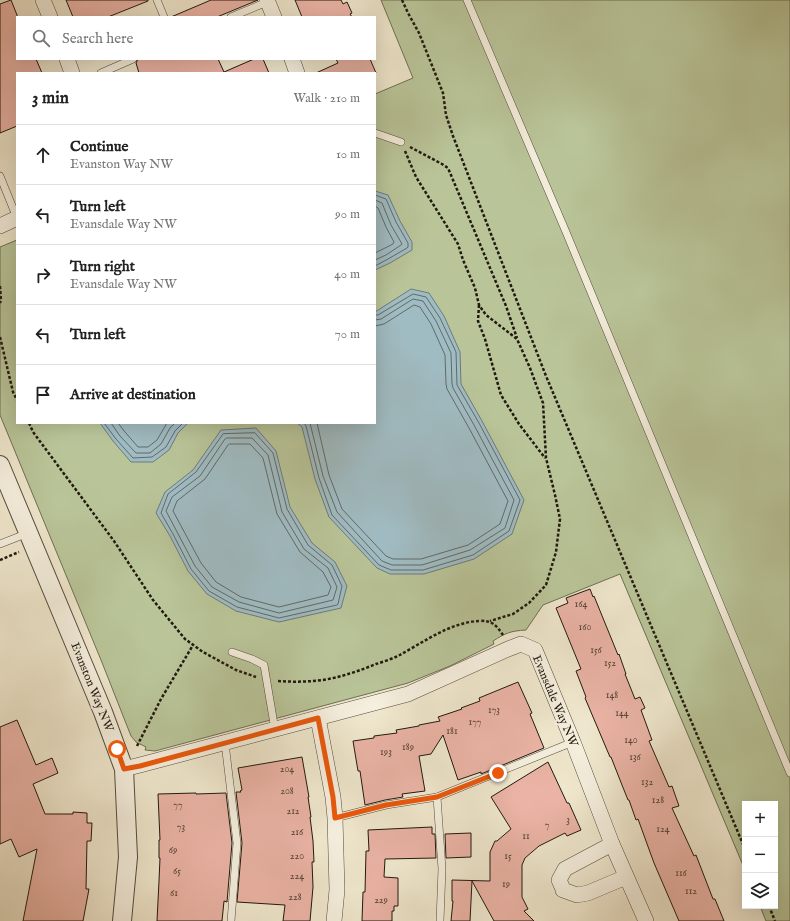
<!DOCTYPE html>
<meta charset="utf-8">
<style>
:root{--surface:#fff;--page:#f2f2f2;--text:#222;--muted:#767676;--line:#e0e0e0}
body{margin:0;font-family:"IM FELL English",serif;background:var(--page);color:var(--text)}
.controls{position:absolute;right:12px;bottom:12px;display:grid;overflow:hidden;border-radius:0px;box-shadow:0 4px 16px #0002}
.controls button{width:36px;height:36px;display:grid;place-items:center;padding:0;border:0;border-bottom:1px solid var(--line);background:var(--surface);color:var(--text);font:20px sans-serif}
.stop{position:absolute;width:12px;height:12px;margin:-9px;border:3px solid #ea580c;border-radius:50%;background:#fff}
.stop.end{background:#ea580c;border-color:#fff;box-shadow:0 1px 4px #0008}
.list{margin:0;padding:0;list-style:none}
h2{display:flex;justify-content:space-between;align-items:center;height:52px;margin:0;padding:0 16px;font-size:17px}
h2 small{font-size:13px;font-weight:400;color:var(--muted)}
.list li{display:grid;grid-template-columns:26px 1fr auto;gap:12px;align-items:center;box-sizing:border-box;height:60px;padding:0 16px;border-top:1px solid var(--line)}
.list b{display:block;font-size:15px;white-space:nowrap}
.list p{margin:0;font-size:13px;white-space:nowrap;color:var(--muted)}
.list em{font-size:13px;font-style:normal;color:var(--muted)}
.icon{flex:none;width:22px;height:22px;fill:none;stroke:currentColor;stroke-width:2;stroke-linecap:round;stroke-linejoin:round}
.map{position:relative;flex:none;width:790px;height:921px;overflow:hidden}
.search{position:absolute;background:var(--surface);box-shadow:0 4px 16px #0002;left:16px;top:16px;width:360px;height:44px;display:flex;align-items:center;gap:10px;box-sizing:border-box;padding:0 14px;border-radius:0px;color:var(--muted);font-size:15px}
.panel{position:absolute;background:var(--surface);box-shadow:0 4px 16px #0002;left:16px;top:72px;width:360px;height:352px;border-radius:0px}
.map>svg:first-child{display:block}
.green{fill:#b9c599;stroke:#6d6f54}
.water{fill:#a0bcc3;stroke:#6d7b7b}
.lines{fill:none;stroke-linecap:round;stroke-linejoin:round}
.shore{stroke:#606a69;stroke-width:1}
.building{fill:#eab3a5;stroke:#21190f}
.service-casing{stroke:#544c3e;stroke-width:8}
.minor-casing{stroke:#544c3e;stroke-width:16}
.tertiary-casing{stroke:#544c3e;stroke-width:20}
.path{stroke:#21190f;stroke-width:2.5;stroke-dasharray:3 2;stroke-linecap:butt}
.service{stroke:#f5efde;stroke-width:7}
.minor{stroke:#f5efde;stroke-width:15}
.tertiary{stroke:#f5efde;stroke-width:18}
.route{stroke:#ea580c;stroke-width:5}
.labels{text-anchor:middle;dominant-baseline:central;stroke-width:4;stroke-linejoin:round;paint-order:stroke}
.number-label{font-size:10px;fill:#534034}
.street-label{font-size:12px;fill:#21190f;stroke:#f5efde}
</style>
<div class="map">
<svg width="790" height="921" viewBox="0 0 790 921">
<rect width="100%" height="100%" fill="#efe7cd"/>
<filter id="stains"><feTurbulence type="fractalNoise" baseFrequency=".005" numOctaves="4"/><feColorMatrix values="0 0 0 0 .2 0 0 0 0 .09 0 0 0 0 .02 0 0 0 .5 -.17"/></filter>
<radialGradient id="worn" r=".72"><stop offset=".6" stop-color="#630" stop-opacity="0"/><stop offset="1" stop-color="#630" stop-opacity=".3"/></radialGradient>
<path class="green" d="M381,0H790V921H766L760,906H775V804H745V870L620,574L543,605L526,630C510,631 506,633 493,641L494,644L450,666L408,683L155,751L145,750L146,747L136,742L131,736L101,660L0,415V247L17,240V423H375V94L413,78Z"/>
<g class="water">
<path d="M375,191L388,195L400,221L412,242V250L390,263L375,270Z"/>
<path d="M411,289L429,293L444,316L460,352L461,384L482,421L524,500L512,534L474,559L424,574H390L377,568L329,517L315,479L302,427L297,423H375V312Z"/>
<path d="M100,423H188L178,433L169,450L153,462H131L113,441Z"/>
<path d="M256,428L276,451L290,507L312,543L335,562L347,586L341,608L279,622L236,611L207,594L188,571L170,536L156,513L165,492L193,470L221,430Z"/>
</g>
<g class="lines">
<g class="shore">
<path d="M375,195L386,199L396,222L408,243V247L407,248L388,259L375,266"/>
<path d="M375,200L382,203L391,225L402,244L401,245L386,255L375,260"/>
<path d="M375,206L378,208L386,227L394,242L393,244L375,253"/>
<path d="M104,423L116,439L133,458L152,457L166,447L175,431L183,423"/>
<path d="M111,423L120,436L136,453H150L161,444L170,428L175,423"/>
<path d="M118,423L125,432L138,447H148L157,440L167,423"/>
<path d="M304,423L306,426L319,478L332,515L379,565L391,570H423L473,555L509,531L520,500L479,423L457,385L456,352L440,318L426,297L413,294L378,315H375"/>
<path d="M310,423L323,476L337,512L382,561L392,565H422L470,550L505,528L514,500L474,425L453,388L452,384L451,353L436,321L423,301L413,299L381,319L375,320"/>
<path d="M317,423L329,475L342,509L386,556L393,559H421L468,545L500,524L508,501L469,428L447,389L446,384L445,355L431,324L420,307L414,305L384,324L375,326"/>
<path d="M255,433L273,453L287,509L308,545L332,565L342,586L338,604L337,605L279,618L237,607L209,591L191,569L173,534L161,513L168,494L196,472L223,434Z"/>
<path d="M227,438H252L268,455L282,512L304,549L328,568L337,587L333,600L279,613L239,602L212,587L195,566L166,511L172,497L200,476L225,439Z"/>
<path d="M230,444H250L263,458L277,514L300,552L323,572L331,587L328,595L279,607L241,597L216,582L201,563L173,511L177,501L205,479L228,445Z"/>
</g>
</g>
<g class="building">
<path d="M11,0L17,15V59H36L42,73H17V126L0,133V4Z"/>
<path d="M66,0H148V1L108,17H73Z"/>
<path d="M211,0H258L217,17H171Z"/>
<path d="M295,0H341L343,4L347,2L352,13L350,14L352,17H302Z"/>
<path d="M138,59H218L224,72L254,59H263L269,73H139L136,63Z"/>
<path d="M336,59H370L376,73H316L338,63Z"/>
<path d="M590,589L593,597L594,596L618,655L619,654L626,674H625L635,699L640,697L645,708L641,710L652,740L649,741L669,787L672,786L679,806L672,808L694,856L696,855L713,899H715L724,921H679L654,863L638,819L636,820L629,800H628L622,785L611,757H610L585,698L586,697L576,671L581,669L556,608L568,603L566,598Z"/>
<path d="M518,682L532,713L530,714L544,748L481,774V772L458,780L443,735L431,754L419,756L425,791L402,794L403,797L385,800L365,805L360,771H358L353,741L374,738V736L397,733L396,730L419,726V725L440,721L438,717L462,709L461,708L480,701L479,698Z"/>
<path d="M17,720L36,765L52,758L58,773L33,784L45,814H73V812L87,813V823H92L91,841H87L86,889H89L83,921H23L37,849L19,857L11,839L0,844V727Z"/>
<path d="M302,757L309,797H308L311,817H310L313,841L314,862H312L313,887L310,921H283L285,905L237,902L242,843L236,792H241L240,791L242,790L238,768Z"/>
<path d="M548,762L567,803H569L581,830L567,836L565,833L539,846L525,858L522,865V897L528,909L524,911L534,921H494L472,881L470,921H451L453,901H452V880L490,881V852L495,841H497L511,829L491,797Z"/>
<path d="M196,793V794L226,793L232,843L227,902L224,901L222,921H157L159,881L160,858H159V840H160L158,794Z"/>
<path d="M432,827V834H435L436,858L385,859L384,877L398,878V906H394V911H392V921H362L363,892H365L366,851H369L368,830Z"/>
<path d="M471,833V857L446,858L445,834Z"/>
</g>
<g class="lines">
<g class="service-casing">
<g id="service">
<path d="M157,0L164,17"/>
<path d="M467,0L566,232L790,773"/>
<path d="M231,17L267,2"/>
<path d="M101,73L133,59"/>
<path d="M375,133L401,142"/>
<path d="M0,176L17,218"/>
<path d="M0,544L28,533"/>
<path d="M232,652L252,659L264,665L275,730"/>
<path d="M225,743L237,843L231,921"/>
<path d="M437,797L442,869L440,921"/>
<path d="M335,818L386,805L437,797L573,742"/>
</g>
</g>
<g class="minor-casing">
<g id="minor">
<path d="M43,0L50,17"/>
<path d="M267,0L274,17"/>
<path d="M67,59L72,73"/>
<path d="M292,59L297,73"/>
<path d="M0,226L17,218"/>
<path d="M318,718L333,797L335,818L337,890L334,921"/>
<path d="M124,769L140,765L408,694L508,649L521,644L535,650L573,742L612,844L646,921"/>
<path d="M612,844L565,869L559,880L563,889V890L577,895L588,893L626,877"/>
</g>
</g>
<g class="tertiary-casing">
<path id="tertiary" d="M0,465L103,712L124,769L128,857L122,921"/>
</g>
<g class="path">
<path d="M402,0L408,13L419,33L443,93L446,115L453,136L546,376L745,849"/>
<path d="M410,147L442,164L448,168L506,306L517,338"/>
<path d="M405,151L416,177L458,244L463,260L475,288L479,305L486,315L517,339L530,368L543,403L546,458L555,495L560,519L556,552L546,585L529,603L513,614L490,621"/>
<path d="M0,286L1,300L0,303"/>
<path d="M479,305L478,321L485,339L501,395L519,424L545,458"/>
<path d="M0,337L13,392L17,400"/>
<path d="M29,423L33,432L114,541L153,600L185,639L203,652L236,670L256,677"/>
<path d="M0,560L19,552"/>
<path d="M278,681C293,682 308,682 323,680C341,677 359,671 376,664C383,662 391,659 398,656C422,643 451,622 479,621C492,620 496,625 503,635"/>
<path d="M137,746L161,699L193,645"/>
<path d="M769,906L775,921"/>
</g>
<use href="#service" class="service"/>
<use href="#minor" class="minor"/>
<use href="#tertiary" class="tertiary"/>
</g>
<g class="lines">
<path class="route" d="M117,749L124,769L140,766L318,718L333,797L335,818L386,805L437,797L498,773"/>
</g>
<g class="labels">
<g class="number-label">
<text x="581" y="604">164</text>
<text x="585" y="627">160</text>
<text x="596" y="650">156</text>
<text x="610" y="663">152</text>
<text x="612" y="695">148</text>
<text x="494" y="710">173</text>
<text x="622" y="713">144</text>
<text x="475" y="722">177</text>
<text x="452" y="731">181</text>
<text x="631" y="740">140</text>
<text x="408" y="747">189</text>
<text x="386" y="752">193</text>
<text x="635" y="757">136</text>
<text x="287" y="769">204</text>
<text x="647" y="782">132</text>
<text x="287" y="791">208</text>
<text x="658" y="800">128</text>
<text x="178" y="805">77</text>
<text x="293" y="811">212</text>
<text x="568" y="820">3</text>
<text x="547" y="825">7</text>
<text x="181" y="827">73</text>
<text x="663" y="829">124</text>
<text x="297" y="832">216</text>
<text x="526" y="836">11</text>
<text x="173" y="850">69</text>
<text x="297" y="856">220</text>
<text x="508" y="856">15</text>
<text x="177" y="871">65</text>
<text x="681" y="873">116</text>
<text x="297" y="876">224</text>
<text x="506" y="884">19</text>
<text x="691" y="891">112</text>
<text x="174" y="893">61</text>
<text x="295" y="897">228</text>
<text x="381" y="900">229</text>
</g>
<g class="street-label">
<text transform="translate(92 687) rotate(68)">Evanston Way NW</text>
<text transform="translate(555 701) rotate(67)">Evansdale Way NW</text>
</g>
</g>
<rect width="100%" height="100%" filter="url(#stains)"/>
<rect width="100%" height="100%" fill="url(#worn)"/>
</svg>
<div class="controls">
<button>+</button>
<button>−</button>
<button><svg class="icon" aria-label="layers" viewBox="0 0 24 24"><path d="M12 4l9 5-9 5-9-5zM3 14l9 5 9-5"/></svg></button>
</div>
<div class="stop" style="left:117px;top:749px"></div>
<div class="stop end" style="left:498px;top:773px"></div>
<div class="search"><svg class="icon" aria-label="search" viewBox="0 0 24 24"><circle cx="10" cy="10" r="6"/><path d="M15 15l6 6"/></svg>Search here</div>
<section class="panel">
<h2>3 min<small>Walk · 210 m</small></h2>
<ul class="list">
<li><svg class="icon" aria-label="ahead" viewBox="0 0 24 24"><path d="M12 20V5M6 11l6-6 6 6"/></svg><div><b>Continue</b><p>Evanston Way NW</p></div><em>10 m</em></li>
<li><svg class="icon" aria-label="left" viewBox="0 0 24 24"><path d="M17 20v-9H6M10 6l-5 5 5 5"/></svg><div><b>Turn left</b><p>Evansdale Way NW</p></div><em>90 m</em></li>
<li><svg class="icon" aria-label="right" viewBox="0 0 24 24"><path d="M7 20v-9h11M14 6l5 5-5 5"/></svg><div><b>Turn right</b><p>Evansdale Way NW</p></div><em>40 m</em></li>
<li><svg class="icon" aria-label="left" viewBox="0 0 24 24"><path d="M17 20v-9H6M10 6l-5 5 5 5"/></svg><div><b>Turn left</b></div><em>70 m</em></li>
<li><svg class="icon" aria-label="arrive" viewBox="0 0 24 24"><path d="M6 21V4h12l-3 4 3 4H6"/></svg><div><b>Arrive at destination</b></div></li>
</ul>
</section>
</div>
